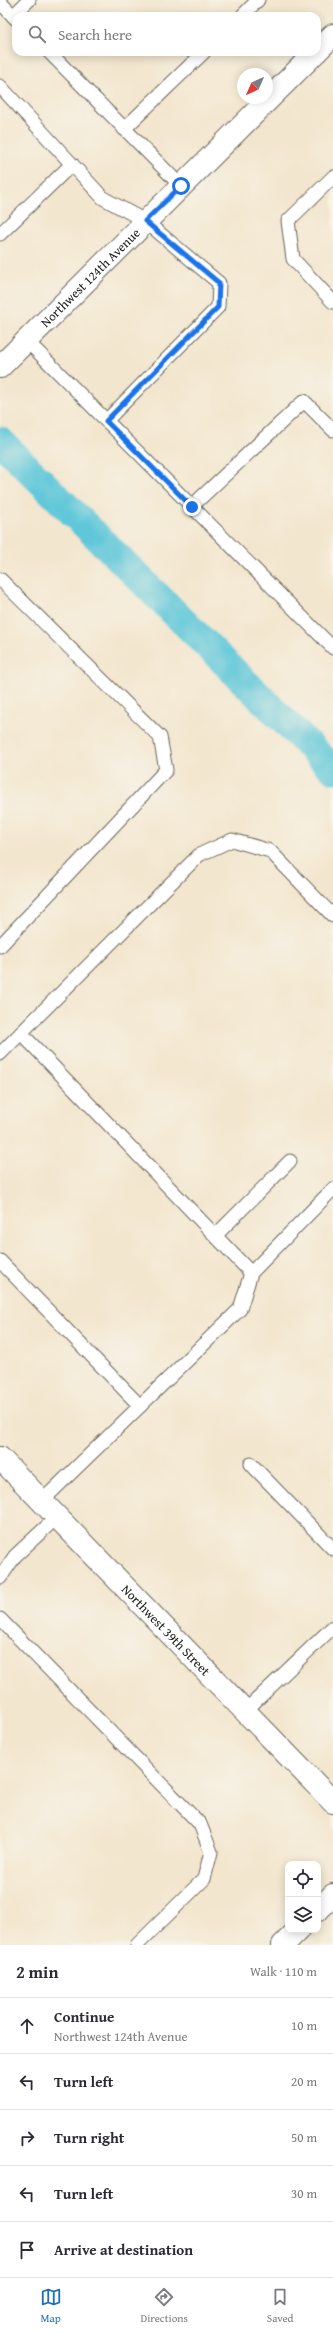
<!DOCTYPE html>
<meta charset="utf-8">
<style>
:root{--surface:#fff;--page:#f7f7f7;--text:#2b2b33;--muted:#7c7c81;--line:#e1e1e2;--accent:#1f6fb2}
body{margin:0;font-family:"Gentium Book Plus",serif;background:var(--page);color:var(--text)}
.controls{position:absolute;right:12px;bottom:12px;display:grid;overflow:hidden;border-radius:8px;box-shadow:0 2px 10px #0003}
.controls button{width:36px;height:36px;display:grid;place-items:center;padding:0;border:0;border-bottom:1px solid var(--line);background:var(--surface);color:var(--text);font:20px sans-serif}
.compass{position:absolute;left:237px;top:68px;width:36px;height:36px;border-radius:50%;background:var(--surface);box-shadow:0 2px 10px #0003;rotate:225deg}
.stop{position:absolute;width:12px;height:12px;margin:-9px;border:3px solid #1a73e8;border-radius:50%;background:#fff}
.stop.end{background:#1a73e8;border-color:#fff;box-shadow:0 1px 4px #0008}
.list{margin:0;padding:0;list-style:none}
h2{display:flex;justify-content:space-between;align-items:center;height:52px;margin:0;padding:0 16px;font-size:17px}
h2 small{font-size:13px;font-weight:400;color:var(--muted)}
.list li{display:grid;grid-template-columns:26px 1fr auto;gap:12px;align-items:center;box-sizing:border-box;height:56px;padding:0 16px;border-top:1px solid var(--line)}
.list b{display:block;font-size:15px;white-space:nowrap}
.list p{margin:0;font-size:13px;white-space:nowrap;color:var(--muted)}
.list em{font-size:13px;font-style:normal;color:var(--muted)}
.icon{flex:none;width:22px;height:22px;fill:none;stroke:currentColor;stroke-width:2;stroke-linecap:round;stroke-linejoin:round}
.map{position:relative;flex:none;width:333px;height:1945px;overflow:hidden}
.search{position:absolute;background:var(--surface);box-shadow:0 2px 10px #0003;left:12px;right:12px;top:12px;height:44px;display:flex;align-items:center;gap:10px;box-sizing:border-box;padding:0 14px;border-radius:12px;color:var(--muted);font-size:15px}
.sheet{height:332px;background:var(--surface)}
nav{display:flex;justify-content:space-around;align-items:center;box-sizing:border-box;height:56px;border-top:1px solid var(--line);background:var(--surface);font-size:11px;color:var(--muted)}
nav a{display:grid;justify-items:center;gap:2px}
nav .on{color:var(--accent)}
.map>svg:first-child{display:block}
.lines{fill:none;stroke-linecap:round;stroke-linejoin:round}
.canal{stroke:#5ec7d9;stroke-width:29}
.service-casing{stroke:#67635a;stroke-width:15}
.minor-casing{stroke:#67635a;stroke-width:24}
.service{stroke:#fff;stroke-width:13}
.minor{stroke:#fff;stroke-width:22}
.route{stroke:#1a73e8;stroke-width:5}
.labels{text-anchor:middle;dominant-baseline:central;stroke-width:4;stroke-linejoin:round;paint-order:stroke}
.street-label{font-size:13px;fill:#1c1c1c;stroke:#f7f3e8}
</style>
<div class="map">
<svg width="333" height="1945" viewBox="0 0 333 1945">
<rect width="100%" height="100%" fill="#f7f3e8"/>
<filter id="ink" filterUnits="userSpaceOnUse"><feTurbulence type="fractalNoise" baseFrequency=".025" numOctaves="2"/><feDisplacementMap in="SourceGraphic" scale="8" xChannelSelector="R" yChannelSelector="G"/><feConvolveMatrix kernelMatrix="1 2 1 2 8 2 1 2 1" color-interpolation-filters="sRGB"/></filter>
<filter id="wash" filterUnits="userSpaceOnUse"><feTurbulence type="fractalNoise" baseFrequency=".012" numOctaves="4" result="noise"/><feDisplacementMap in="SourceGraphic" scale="16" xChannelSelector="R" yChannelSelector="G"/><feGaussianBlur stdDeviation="0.9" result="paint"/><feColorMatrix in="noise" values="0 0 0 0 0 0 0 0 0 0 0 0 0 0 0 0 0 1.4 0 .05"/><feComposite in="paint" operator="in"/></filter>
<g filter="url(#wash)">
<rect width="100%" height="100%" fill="#f3e6ce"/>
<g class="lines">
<path class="canal" d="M0,441L333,769"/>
</g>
</g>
<g filter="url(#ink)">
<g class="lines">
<g class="service-casing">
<g id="service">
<path d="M0,2L16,19"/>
<path d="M13,16L29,0"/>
<path d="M242,16L258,0"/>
<path d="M49,52L181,186"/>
<path d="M0,86L103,198L145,221L219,283L218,307L106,421"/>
<path d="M124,129L204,52"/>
<path d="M333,177L288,221L293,259L333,302"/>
<path d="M0,234L72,164"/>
<path d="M26,340L333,648"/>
<path d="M191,507L304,401L333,430"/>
<path d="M0,579L160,737L166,770L0,946"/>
<path d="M21,1033L251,1273"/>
<path d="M0,1054L199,855L232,840L270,851L333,916"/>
<path d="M215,1236L290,1161"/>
<path d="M0,1261L140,1406L42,1501"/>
<path d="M140,1406L240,1309L251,1273L333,1189"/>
<path d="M251,1464L333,1549"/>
<path d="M0,1578L15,1556L57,1517"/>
<path d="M0,1619L200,1824L211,1852L204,1879L137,1945"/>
<path d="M245,1711L333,1627"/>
</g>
</g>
<g class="minor-casing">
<g id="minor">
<path d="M317,51L333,35"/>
<path id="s1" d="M0,367L316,52"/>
<path id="s2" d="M0,1458L333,1802"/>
<path d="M318,1910L333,1895"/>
<path d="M283,1945L298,1930"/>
</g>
</g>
<use href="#service" class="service"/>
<use href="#minor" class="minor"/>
</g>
</g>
<g class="lines" filter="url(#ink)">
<path class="route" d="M181,186L145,221L219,283L218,307L106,421L192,507"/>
</g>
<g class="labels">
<g class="street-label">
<text stroke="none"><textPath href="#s1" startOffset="127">Northwest 124th Avenue</textPath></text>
<text stroke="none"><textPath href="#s2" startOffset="239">Northwest 39th Street</textPath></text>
</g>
</g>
</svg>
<div class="controls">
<button><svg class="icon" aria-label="locate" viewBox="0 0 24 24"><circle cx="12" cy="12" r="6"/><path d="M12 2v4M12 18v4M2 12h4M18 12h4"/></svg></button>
<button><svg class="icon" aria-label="layers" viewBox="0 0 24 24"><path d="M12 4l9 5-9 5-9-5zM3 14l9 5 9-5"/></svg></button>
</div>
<svg class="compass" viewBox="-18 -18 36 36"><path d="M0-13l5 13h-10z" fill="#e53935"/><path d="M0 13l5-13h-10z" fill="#7c7c81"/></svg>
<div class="stop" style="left:181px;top:186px"></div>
<div class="stop end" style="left:192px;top:507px"></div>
<div class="search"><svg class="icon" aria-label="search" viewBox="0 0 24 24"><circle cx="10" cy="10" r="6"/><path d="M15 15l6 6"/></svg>Search here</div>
</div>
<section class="sheet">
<h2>2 min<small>Walk · 110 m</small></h2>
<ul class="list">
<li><svg class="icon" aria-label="ahead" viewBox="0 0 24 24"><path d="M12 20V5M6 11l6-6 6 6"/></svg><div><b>Continue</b><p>Northwest 124th Avenue</p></div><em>10 m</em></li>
<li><svg class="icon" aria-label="left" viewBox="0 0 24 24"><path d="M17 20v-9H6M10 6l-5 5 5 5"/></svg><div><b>Turn left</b></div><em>20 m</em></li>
<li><svg class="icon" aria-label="right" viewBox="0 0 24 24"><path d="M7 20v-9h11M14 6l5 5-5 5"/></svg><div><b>Turn right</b></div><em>50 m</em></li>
<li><svg class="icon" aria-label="left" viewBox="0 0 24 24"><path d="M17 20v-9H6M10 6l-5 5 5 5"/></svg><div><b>Turn left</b></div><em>30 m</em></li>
<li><svg class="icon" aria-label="arrive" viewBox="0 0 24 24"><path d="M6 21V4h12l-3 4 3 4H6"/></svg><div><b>Arrive at destination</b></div></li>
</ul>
</section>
<nav>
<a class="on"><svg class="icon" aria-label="map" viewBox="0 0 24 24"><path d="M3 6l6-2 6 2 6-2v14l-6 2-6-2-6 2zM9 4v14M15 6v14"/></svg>Map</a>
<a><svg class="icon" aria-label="directions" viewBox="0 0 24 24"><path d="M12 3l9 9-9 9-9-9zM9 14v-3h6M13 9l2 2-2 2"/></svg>Directions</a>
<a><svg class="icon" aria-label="saved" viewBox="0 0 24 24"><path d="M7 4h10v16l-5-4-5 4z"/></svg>Saved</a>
</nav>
